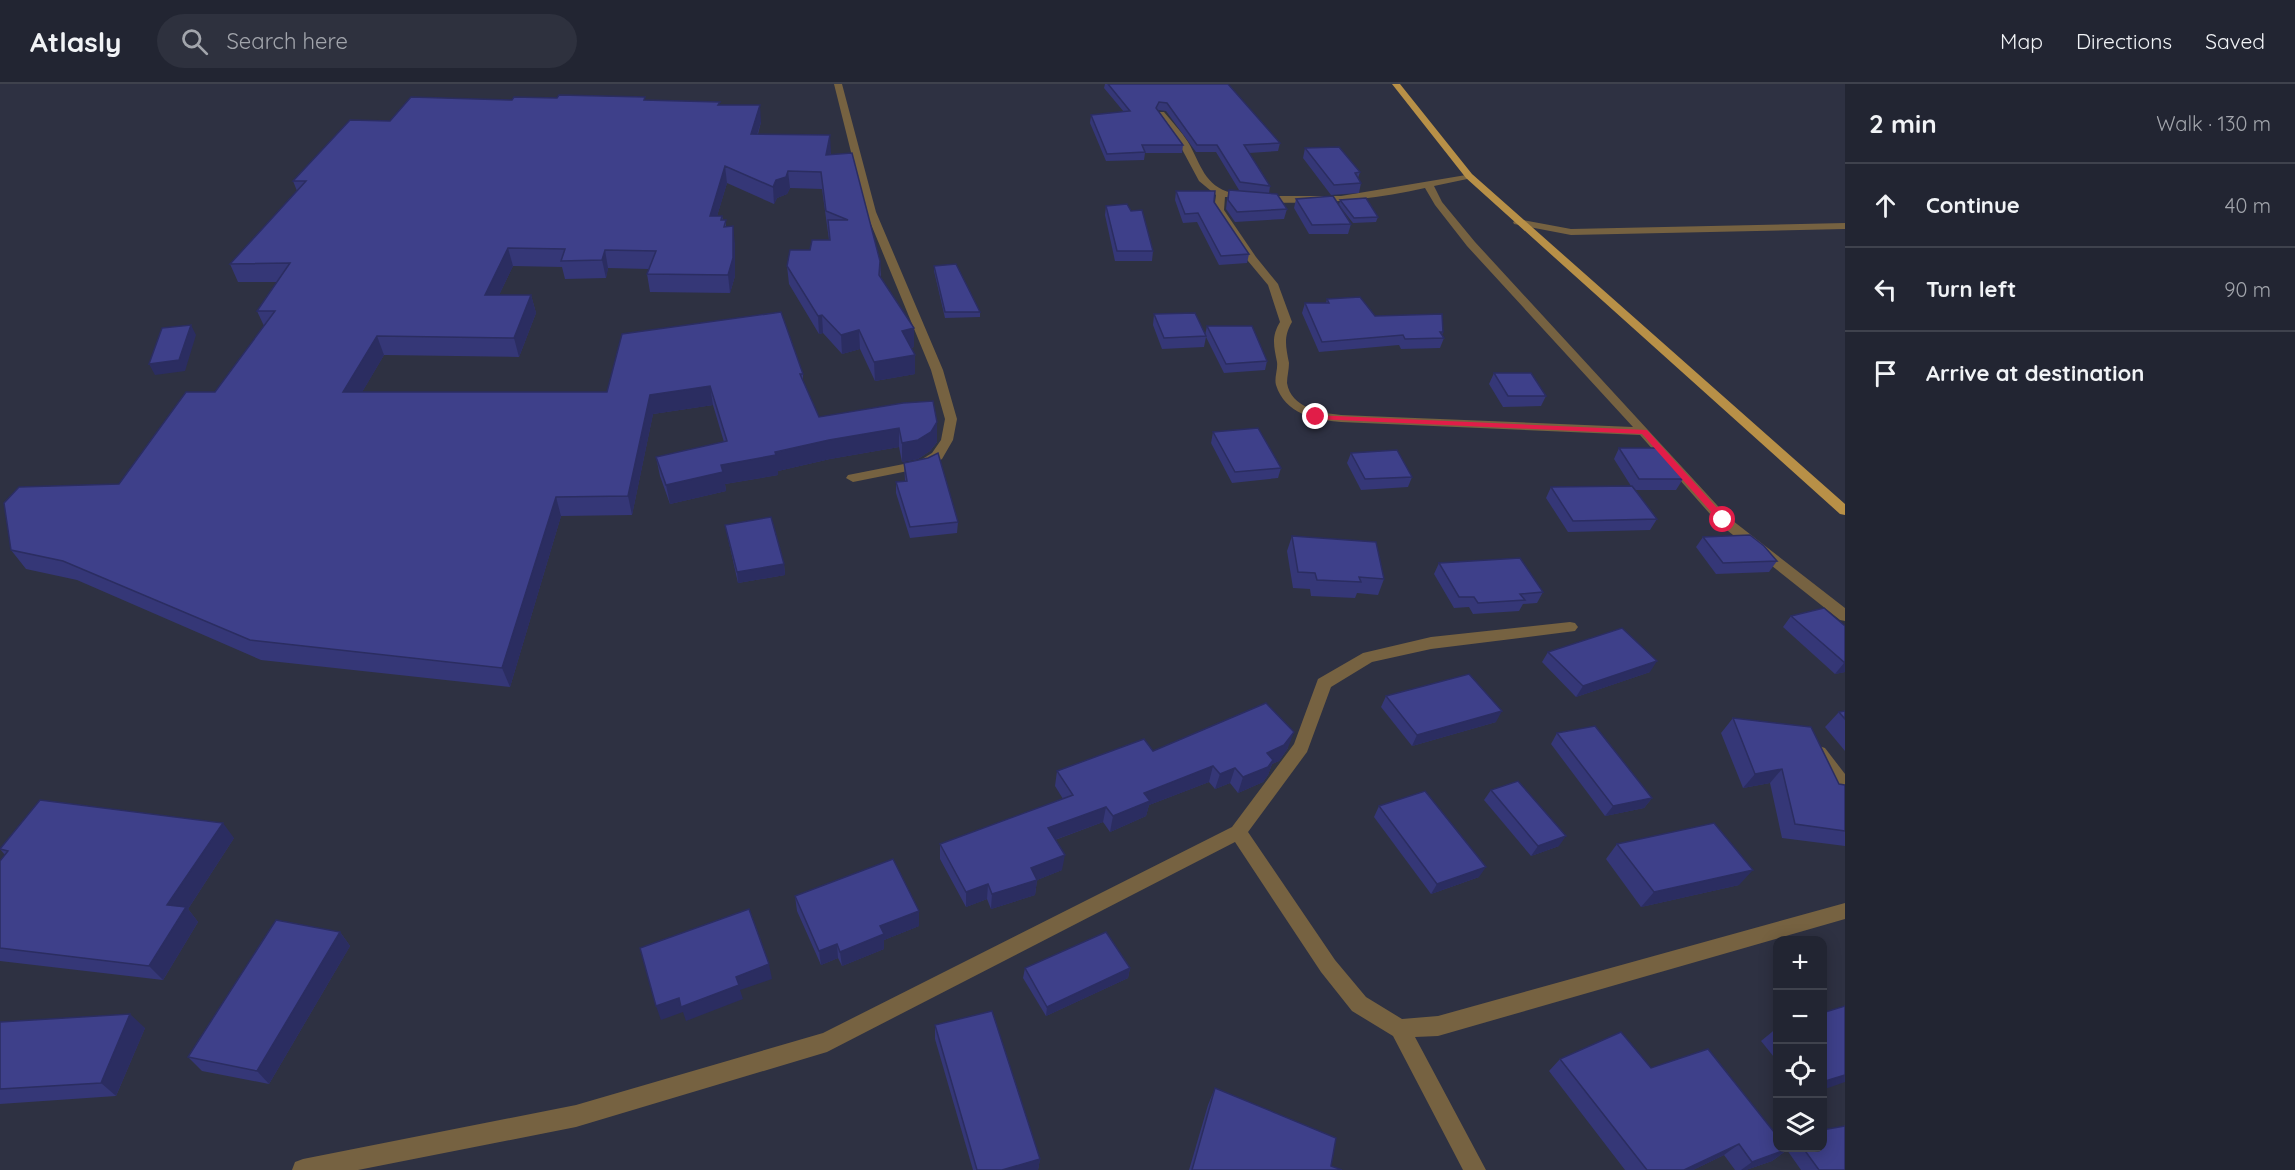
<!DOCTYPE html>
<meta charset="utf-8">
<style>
:root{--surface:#222532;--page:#2e313e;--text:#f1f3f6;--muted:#a2a5ac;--line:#3f424d}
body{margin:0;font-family:Quicksand,sans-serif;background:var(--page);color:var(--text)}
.controls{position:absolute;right:18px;bottom:18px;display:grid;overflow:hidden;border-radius:12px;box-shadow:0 3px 15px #0003}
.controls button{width:54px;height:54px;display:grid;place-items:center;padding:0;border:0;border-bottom:2px solid var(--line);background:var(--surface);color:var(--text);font:30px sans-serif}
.stop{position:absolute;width:18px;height:18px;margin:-14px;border:4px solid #e11d48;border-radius:50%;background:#fff}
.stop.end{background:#e11d48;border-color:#fff;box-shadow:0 2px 6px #0008}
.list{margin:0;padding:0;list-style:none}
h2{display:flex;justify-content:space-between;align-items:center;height:78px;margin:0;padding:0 24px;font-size:26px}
h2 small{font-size:20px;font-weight:400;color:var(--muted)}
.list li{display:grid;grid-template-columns:39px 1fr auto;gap:18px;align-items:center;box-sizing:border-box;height:84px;padding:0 24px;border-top:2px solid var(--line)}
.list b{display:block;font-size:22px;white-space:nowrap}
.list em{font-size:20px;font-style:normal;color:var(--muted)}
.icon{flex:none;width:33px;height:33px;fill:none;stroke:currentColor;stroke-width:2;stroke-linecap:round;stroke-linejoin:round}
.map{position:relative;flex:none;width:1845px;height:1086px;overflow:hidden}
header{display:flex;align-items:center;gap:36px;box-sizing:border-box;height:84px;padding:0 30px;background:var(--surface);border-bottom:2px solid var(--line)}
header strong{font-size:28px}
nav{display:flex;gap:33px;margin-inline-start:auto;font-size:21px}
.search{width:420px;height:54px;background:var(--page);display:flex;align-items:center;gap:15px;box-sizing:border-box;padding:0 21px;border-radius:33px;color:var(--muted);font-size:22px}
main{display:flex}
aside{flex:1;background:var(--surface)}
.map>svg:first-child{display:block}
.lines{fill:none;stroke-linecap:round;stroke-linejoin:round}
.minor{fill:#766241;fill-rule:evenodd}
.major{fill:#b89047;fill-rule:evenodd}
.wall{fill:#353777}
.shaded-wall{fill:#2b2d61}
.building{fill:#3e408a;stroke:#2b2d61;stroke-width:1.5}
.route{fill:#e11d48}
</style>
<header>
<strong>Atlasly</strong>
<div class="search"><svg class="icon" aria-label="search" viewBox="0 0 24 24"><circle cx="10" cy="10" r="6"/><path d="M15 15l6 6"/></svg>Search here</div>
<nav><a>Map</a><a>Directions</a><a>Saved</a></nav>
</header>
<main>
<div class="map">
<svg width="1845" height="1086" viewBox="0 0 1845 1086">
<rect width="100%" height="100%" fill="#2e3142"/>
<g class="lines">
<g class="minor">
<path d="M834,0H842L876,128L943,286L957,335L953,356L942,375L928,383L853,398L846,394L848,391L919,377L932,369L941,356L945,335L931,286L866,128Z"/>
<path d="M1158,28H1164C1172,38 1181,47 1188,58C1201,80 1204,102 1232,109V113H1225L1224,126L1256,173L1278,200L1292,238C1283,253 1286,263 1289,279C1289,286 1287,292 1287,299C1291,324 1321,329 1341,331L1633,343L1467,162L1435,121L1425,104C1371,116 1317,121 1262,118L1257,115L1262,112H1341L1472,90V94L1434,102L1442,118L1475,158L1728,433L1845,524V537L1840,536L1718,439L1640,351L1341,338C1315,336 1285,330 1276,301C1274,294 1278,286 1277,278C1274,262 1271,253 1280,238L1268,201L1248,177L1214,126L1216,111L1199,97L1177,56L1157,30Z"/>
<path d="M1518,135L1571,145L1845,139V145L1571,151L1514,140L1513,138Z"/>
<path d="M1570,538L1575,539L1578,543L1575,547L1431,565L1372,578L1331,603L1307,668L1248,748L1335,876L1366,913L1402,935L1438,932L1845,819V835L1438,952L1415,953L1486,1086H1463L1393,952L1352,927L1321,888L1235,758L827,968L576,1043L358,1086H292L295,1078L303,1075L576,1021L823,949L1232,743L1294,660L1318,595L1363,569L1431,553Z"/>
<path d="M1819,662L1825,664L1845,690V709L1839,707L1813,674L1811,669L1813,664Z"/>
</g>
<path class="major" d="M1392,0H1400L1472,90L1845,420V431L1840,430L1466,94Z"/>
</g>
<g class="wall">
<path d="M1105,0H1228L1280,59L1278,67L1249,69L1270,102L1269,110L1287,125L1284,135L1235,138L1226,125L1227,116L1229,106H1239L1216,68H1196L1166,27L1158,26L1183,61L1182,69H1145L1144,76L1106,77L1090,39L1091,31L1124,28L1104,4Z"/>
<path d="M512,16H646L720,21L761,38L758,50L831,68V70L880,177L881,194L914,244V263L911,264L915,290L875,297L860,265L842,270L823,249L819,250L789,200L787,182L810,166L829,156L822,105L790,104L787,110L777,114L774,120L727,99L717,132H722L723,136H726V143L735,160V192L730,209L650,208L647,190L649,185L608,184L606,194L565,195L562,183L513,182L499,211H531L536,229L519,273L384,271L362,308H607L803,290V298L819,333L937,338V358L930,367L918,375L902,378L899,363L830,375L778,387V391L725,400L726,407L670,420L660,392L656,373L724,358L713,321L653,330L632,431L561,432L510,603L261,576L77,496L26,485L11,466L119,400L215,308L264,242L257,227L277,198H238L230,180L297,107L293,97L390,37Z"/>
<path d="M1305,64L1360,88L1358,94L1361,99L1359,109L1331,111L1303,74Z"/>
<path d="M1176,107L1249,170L1247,179L1219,181L1197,138L1183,139L1175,116Z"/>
<path d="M1296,115L1351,140L1348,150H1309L1294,124Z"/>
<path d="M1340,116L1378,133L1376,138L1353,139L1339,121Z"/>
<path d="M1106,122L1153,167L1152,177H1115L1105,131Z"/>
<path d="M934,182L980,228V233L945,234L934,187Z"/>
<path d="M1327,215L1375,232L1443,248L1442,251L1444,254L1440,264L1401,265L1399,261L1319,268L1302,229L1305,219H1326Z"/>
<path d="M1154,230L1205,251L1207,242L1267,277L1265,286L1224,289L1206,253L1204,263L1162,265L1153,241Z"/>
<path d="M1494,289L1546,312L1541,322L1503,323L1489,300Z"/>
<path d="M1213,348L1281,384L1278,394L1232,399L1211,359Z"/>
<path d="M1619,364L1683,395L1676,406H1635L1657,435L1650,446L1568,448L1546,414L1551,403L1631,402L1614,375Z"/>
<path d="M1351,369L1412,393L1408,403L1361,406L1347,379Z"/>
<path d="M904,379L958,438L957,449L910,454L896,409V398L905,397Z"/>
<path d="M725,441L784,480L785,491L738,499Z"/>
<path d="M1292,452L1384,495L1378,511L1357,509L1355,514L1311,512L1310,505L1293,504L1287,467Z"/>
<path d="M1703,453L1777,477L1769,488L1716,490L1696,463Z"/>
<path d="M1439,479L1543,508L1537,519L1523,520L1519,527L1473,530L1469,523L1454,524L1434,490Z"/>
<path d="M1791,532L1845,542V588L1835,590L1783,543Z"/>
<path d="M1548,568L1650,588L1576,613L1542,578Z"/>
<path d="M1386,612L1496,638L1412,662L1381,623Z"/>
<path d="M1845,627V667L1825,643L1839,628Z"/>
<path d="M1733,634L1839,700L1845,701V762L1782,754L1770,699L1743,704L1721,649Z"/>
<path d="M1557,649L1652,714L1644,724L1605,732L1551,660Z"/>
<path d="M1288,664L1279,677L1272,680L1268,691L1263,698L1238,709L1230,699L1215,705L1209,698L1149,721L1146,732L1110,748L1103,738L1055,756L1062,786L1037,796L1035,811L991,825L987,815L966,823L940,775V760L1063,715L1055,702L1057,687L1153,667Z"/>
<path d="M1491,706L1559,762L1531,772L1484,716Z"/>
<path d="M1379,722L1479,793L1431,810L1374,733Z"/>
<path d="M234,754L188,825L198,838L163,896L0,877V777L5,771L0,765Z"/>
<path d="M1617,760L1739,801L1641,823L1606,775Z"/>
<path d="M795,812L919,842L884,856V865L842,882L838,874L821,881L797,827Z"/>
<path d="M340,848L350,862L269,1000L202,987L188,973Z"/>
<path d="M1025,884H1130L1128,894L1046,932L1023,894Z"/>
<path d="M0,938L145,944L116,1012L0,1020Z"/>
<path d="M935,941L1040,1075L1038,1086H973L935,955Z"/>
<path d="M1778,943V978L1761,957Z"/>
<path d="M1560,975L1651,984L1778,1064H1822L1845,1086H1801L1787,1066L1772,1077L1746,1086H1735L1724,1071L1693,1086H1625L1549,987Z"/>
<path d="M1215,1004L1331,1082L1342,1086H1189L1208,1021Z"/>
</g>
<g class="shaded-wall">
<path d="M760,21L761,38L752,67L751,50Z"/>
<path d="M830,51L831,68L827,88L826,71Z"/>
<path d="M725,82L727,99L712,149L710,132Z"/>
<path d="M788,87L790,104L787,110L777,114L774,120L773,103L776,96Z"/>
<path d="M733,142L735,160V192L730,209L728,191Z"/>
<path d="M508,164L513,182L490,230L485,211Z"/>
<path d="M605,166L608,184L606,194L602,176Z"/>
<path d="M531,211L536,229L519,273L514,254Z"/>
<path d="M822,231L823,249L819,250L818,232Z"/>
<path d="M191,241L196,251L185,287L155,291L149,280Z"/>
<path d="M914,244V263L903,266L902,247Z"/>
<path d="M859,246L860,265L842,270L841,251Z"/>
<path d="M377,252L384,271L351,327L343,308Z"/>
<path d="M915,271V290L875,297L874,278Z"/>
<path d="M710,302L713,321L653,330L632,431L628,412L650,311Z"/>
<path d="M937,338V358L930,367L918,375L902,378V359Z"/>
<path d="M899,344V363L830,375L778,387V391L725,400L726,407L670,420L666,401L721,381L829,356Z"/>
<path d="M556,413L561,432L510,603L502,584Z"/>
<path d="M784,480L785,491L738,499L737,488Z"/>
<path d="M1657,577L1650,588L1576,613L1583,602Z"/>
<path d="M1845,579V588L1835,590L1844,579Z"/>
<path d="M1502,627L1496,638L1412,662L1417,651Z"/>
<path d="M1294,648L1288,664L1279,677L1272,680L1268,691L1263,698L1238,709L1243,693L1267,669Z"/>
<path d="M1213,682L1209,698L1149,721L1146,732L1110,748L1113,732L1144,709Z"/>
<path d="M1235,684L1230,699L1215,705L1220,690Z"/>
<path d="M1782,685L1770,699L1743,704L1755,690Z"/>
<path d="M1652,714L1644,724L1605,732L1613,722Z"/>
<path d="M1106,723L1103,738L1046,759L1048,744Z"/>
<path d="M223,739L234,754L188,825L198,838L163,896L149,882L167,821Z"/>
<path d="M1566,752L1559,762L1531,772L1538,762Z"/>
<path d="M1065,771L1062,786L1037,796L1035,811L991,825L992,810L1031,784Z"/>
<path d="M1486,783L1479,793L1431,810L1437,800Z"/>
<path d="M1753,786L1739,801L1641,823L1654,808Z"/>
<path d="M988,800L987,815L966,823V808Z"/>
<path d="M919,827V842L884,856V865L842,882L840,868L880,842Z"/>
<path d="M340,848L350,862L269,1000L257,987Z"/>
<path d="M837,860L838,874L821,881L819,867Z"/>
<path d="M769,880L772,895L740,906L743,915L686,937L683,928L661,936L656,922Z"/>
<path d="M1130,884L1128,894L1046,932L1047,923Z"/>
<path d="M130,930L145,944L116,1012L101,999Z"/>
<path d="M1845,991V998L1822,1006V998Z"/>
<path d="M1739,1060L1724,1071L1693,1086H1684Z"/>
<path d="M1788,1065L1772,1077L1746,1086H1741L1752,1078Z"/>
<path d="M1040,1075L1038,1086H1002Z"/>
</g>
<g class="building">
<path d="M1108,0H1228L1280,59L1244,61L1270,102L1240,98L1217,61H1197L1167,19L1159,18L1156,24L1183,61H1142L1145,68L1107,70L1091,31L1130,27Z"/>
<path d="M559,11L645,13L644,16L720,18L718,21H760L751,50L830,51L826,71L852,69L880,177L879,191L914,244L902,247L915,271L874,278L859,246L841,251L822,231L818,232L787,182L790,166H810L812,156H830L828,136H848L826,127L821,88L788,87L786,93L776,96L773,103L725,82L710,132H722L721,136H726L724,143L733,142V174L728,191L647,190L656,167L605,166L602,176L561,177L565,165L508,164L485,211H531L514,254L377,252L343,308H607L622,250L781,228L803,290H800L819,333L903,319L933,317L937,338L931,348L918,356L902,359L899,344L829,356L775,368L776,371L721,381L723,388L666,401L656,373L727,357L710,302L650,311L628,412L556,413L502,584L250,556L63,477L11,466L4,419L19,403L119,400L186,308H215L275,227H257L290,179L230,180L306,97H293L350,36L390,37L411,13L512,16L514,13L557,14Z"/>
<path d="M1339,63L1360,88L1355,89L1361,99L1334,101L1305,64Z"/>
<path d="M1229,106L1277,110L1287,125L1237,128L1228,116Z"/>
<path d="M1176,107H1215L1214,118L1249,170L1221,172L1198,129L1185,130Z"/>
<path d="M1333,112L1351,140L1312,141L1296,115Z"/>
<path d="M1366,114L1378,133L1354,134L1340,116Z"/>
<path d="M1127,120L1131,127L1142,126L1153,167H1117L1106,122Z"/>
<path d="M956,180L980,228H945L934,182Z"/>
<path d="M1360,213L1375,232L1442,230L1443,248H1440L1444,254L1405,255L1403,251L1322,258L1305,219H1329L1327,215Z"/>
<path d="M1195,229L1206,252L1164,254L1154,230Z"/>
<path d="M191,241L179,276L149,280L162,244Z"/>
<path d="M1207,242H1252L1267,277L1226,280Z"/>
<path d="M1494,289H1531L1546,312H1508Z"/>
<path d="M1258,344L1281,384L1235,388L1213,348Z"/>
<path d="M1619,364H1661L1683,395H1639Z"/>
<path d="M1397,366L1412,393L1365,395L1351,369Z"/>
<path d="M938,369L958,438L910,443L896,398L907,397L904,379L928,374Z"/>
<path d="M1632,402L1657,435L1573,437L1551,403Z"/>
<path d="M771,433L784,480L737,488L725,441Z"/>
<path d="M1750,451L1764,462L1777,477L1723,479L1703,453Z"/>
<path d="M1292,452L1376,458L1384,495L1359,493L1361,498L1317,496L1315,489L1298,488Z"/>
<path d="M1520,474L1543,508L1520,510L1525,516L1478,519L1474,513H1459L1439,479Z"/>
<path d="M1824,524L1845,542V579L1791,532Z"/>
<path d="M1622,544L1657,577L1583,602L1548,568Z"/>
<path d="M1469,590L1502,627L1417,651L1386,612Z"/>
<path d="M1266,619L1294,648L1284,661L1267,669L1273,676L1268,683L1243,693L1235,684L1220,690L1213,682L1144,709L1150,717L1113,732L1106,723L1048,744L1065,771L1031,784L1037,796L992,810L988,800L966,808L940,760L1073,711L1057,687L1144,655L1153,667Z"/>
<path d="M1845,627V635L1839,628Z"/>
<path d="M1733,634L1811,643L1839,700L1845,701V747L1795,740L1782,685L1755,690Z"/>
<path d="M1595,642L1652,714L1613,722L1557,649Z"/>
<path d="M1518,697L1566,752L1538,762L1491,706Z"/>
<path d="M1425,707L1486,783L1437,800L1379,722Z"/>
<path d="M40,716L223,739L167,821L186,823L149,882L0,864V777L8,767L0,765Z"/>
<path d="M1714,739L1753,786L1654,808L1617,760Z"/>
<path d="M893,775L919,827L880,842L884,850L840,868L837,860L819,867L795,812Z"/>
<path d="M749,825L769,880L736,893L739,901L681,923L679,914L656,922L640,864Z"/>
<path d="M276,836L340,848L257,987L188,973Z"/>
<path d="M1106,848L1130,884L1047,923L1025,884Z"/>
<path d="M1845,922V991L1822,998V929Z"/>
<path d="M992,927L1040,1075L1002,1086H977L935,941Z"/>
<path d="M130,930L101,999L0,1005V938Z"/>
<path d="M1621,948L1651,984L1708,965L1778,1053V1064H1786L1788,1065L1752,1078L1739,1060L1684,1086H1647L1560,975Z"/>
<path d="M1215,1004L1336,1054L1331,1082L1342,1086H1192Z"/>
<path d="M1845,1042V1086H1819L1803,1064H1822V1046Z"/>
</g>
<path class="route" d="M1313,331L1647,346L1728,436L1720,438L1642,350L1316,335L1312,333Z"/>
</svg>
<div class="controls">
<button>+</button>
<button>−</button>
<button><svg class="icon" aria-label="locate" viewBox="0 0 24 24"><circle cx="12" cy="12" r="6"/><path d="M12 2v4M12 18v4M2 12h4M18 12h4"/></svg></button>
<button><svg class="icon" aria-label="layers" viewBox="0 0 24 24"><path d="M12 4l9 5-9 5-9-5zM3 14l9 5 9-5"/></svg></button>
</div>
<div class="stop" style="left:1723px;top:436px"></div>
<div class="stop end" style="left:1316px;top:333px"></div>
</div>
<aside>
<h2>2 min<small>Walk · 130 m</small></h2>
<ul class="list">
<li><svg class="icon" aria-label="ahead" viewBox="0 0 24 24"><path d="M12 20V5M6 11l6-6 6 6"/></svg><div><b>Continue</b></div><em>40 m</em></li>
<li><svg class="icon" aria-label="left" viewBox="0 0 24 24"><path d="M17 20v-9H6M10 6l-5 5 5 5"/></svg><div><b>Turn left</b></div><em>90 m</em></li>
<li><svg class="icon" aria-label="arrive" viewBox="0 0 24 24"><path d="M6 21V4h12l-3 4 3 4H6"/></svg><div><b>Arrive at destination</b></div></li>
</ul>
</aside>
</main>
